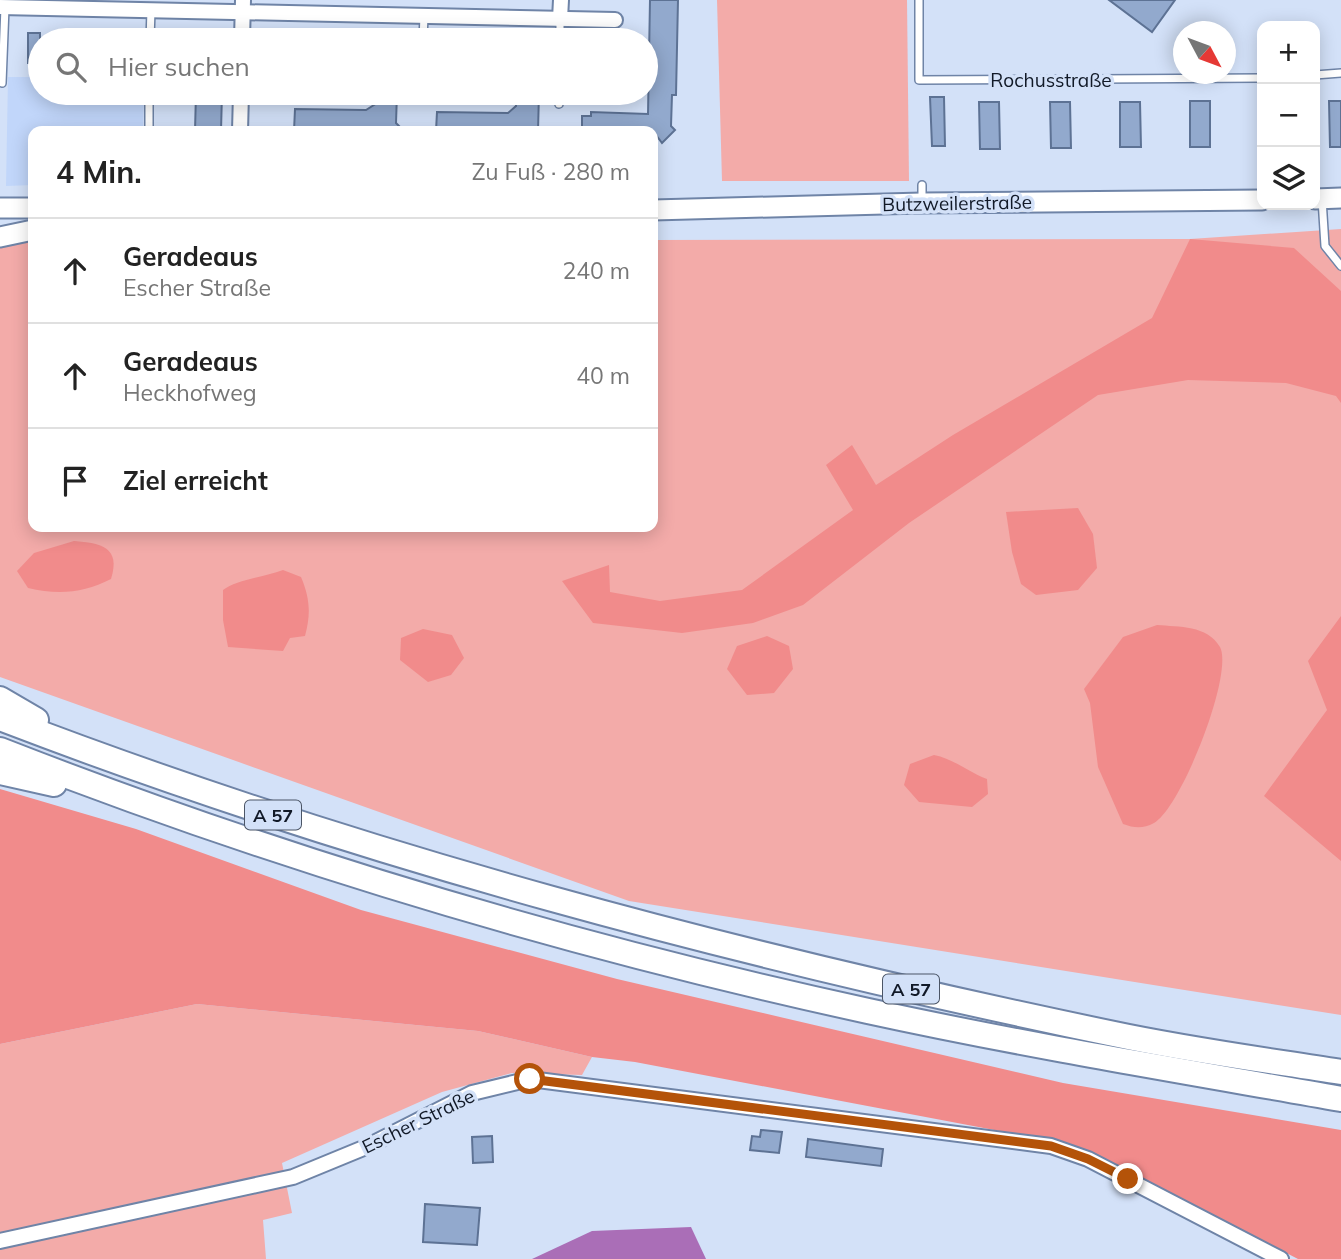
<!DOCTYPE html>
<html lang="de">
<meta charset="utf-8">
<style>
:root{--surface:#fff;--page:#f6f6f6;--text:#222;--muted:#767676;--line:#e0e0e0}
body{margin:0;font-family:Mulish,sans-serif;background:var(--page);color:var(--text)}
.controls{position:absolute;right:21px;top:21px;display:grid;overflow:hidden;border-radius:14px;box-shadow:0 4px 18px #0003}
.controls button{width:63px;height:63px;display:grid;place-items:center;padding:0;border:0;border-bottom:2px solid var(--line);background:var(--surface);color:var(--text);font:35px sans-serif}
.compass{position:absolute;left:1173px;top:21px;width:63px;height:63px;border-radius:50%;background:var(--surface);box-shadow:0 4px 18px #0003;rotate:131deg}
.stop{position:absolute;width:21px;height:21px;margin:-16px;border:5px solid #b45309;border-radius:50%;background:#fff}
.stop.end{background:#b45309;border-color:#fff;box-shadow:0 2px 7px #0008}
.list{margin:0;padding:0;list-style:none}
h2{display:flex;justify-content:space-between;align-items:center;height:91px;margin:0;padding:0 28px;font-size:30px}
h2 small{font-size:23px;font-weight:400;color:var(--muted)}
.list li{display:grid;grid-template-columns:46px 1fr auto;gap:21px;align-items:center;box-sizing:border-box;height:105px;padding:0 28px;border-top:2px solid var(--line)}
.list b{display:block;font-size:26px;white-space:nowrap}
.list p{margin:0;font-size:23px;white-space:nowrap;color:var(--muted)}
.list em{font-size:23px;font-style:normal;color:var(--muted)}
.icon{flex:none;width:38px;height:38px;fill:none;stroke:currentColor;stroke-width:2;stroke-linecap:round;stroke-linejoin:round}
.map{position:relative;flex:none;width:1341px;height:1259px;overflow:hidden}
.search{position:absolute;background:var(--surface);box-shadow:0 4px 18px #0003;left:28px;top:28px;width:630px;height:77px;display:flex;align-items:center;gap:18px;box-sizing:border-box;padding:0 24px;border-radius:38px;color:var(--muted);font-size:26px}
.panel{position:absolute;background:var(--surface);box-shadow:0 4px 18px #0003;left:28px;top:126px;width:630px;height:406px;border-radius:14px}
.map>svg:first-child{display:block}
.built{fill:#c1d6fa}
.green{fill:#f3aba9}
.forest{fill:#f18b8b}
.water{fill:#aa6eb7}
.building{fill:#92a9cd;stroke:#5d7294;stroke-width:2}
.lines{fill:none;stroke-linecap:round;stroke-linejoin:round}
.lane-casing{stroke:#6f84a7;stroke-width:10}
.street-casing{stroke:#6f84a7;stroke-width:18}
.secondary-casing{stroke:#6f84a7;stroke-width:23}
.highway-casing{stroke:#6f84a7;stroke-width:28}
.lane{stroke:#fff;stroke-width:7}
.street{stroke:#fff;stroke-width:14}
.secondary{stroke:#fff;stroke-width:19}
.highway{stroke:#fff;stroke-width:24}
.route{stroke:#b45309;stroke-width:9}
.labels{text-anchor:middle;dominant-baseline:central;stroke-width:7;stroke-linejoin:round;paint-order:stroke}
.shield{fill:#d3e1f8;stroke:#4b5566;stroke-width:2}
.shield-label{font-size:18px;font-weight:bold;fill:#111927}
.street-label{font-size:19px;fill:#111927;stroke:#d3e1f8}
</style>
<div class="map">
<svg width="1341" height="1259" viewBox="0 0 1341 1259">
<rect width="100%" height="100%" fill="#d3e1f8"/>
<path class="built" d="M8,77H40V93H144L143,131H33V185L6,186Z"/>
<g class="green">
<path d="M717,0H907L909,181H722Z"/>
<path d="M1341,229V1015L629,901L0,677V245L33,241V527H653V240L1190,239Z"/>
<path d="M197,1004L478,1031L592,1057L582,1075L512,1073L442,1092L282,1163L292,1213L263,1220L266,1259H0V1044Z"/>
</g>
<g class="forest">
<path d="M1190,239L1294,248L1341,291V403L1336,396L1286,383L1188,380L1098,395L909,523L803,605L753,623L682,633L593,623L562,581L609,565L610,592L660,601L742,590L853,510L826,465L852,445L876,485L953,435L1152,318Z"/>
<path d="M1078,508L1093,534L1097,568L1078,590L1036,595L1021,584L1012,552L1006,512Z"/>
<path d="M74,541C101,543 121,547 111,579C84,593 58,595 28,588L17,571L34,553Z"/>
<path d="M283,570L301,577C310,598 311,614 305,636L290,638L283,651L228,647L223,620V590C236,580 264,577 283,570Z"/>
<path d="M1341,616V861L1264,796L1327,710L1308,661Z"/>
<path d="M1157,625C1179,627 1207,625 1220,647C1234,674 1181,808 1154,823C1143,829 1134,828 1123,824L1098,767L1090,703L1084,689L1123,637Z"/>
<path d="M423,629L452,635L464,658L451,675L428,682L400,660L401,638Z"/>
<path d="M767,636L789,646L793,669L774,693L747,695L727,669L737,646Z"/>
<path d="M934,755C954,759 968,772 987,779L988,794L972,807L919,802L904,785L910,764Z"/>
<path d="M0,789L136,829L361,910L617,979L1063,1083L1341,1130V1259H1298L1092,1153L1053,1141L635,1062L592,1057L478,1031L197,1004L0,1044Z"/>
</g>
<path class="water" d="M691,1227L706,1259H532L592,1231Z"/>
<g class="building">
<path d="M650,0H678L676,95H672L671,126L675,130L662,143L653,131H582V116H591V112L648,114Z"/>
<path d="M1109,0H1175L1152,32Z"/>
<rect x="28" y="33" width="12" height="30"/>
<path d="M196,93H222L221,131H195Z"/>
<path d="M377,93H397L396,123L404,131H294L295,109L366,110L377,103Z"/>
<path d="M516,93H539L538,131H436L437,112L508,113L516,106Z"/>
<path d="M930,97H944L945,146H932Z"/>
<rect x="1190" y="101" width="20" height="46"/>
<path d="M1329,101H1341V147H1330Z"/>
<path d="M979,102H999L1000,149H980Z"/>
<path d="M1050,102H1070L1071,148H1051Z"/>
<path d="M1120,102H1140L1141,147H1120Z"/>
<path d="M761,1130L782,1132L779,1153L750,1150L752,1136L760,1137Z"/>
<path d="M492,1136L493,1162L473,1163L472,1137Z"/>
<path d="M808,1139L883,1149L881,1166L806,1157Z"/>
<path d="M425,1204L480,1208L477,1245L423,1242Z"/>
</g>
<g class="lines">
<g class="lane-casing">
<g id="lane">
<path d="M919,0V80L1262,78"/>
<path d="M150,40L151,10"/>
<path d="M423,40L424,16"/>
<path d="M560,40V19"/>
<path d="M1315,75L1341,73"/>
<path d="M2,83L5,7"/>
<path d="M559,104L560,93"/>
<path d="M149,131V93"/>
<path d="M1322,199L1325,246L1341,266"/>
<path d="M922,202V185"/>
</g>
</g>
<g class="street-casing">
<g id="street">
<path d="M0,7L615,20"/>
<path d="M560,19L561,0"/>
<path d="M242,40L243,0"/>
<path d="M240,131L241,93"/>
<path d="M0,1241L293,1177L366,1147L472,1093L530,1079L1051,1146L1088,1159L1281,1259"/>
</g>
</g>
<g class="secondary-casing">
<g id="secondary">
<path d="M1315,199L1341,198"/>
<path d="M0,208H33"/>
<path d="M653,210L922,203L1262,200"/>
<path d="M0,237L33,230"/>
</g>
</g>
<g class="highway-casing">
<g id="highway">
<path d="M0,699L36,720"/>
<path d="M0,718C362,857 735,955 1114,1034C1189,1050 1265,1060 1341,1072"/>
<path d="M0,750C279,859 575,947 868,1011C1024,1045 1183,1071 1341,1099"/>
<path d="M0,772L54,784"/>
</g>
</g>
<use href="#lane" class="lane"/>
<use href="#street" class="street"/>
<use href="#secondary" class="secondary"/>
<use href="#highway" class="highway"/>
</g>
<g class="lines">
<path class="route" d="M530,1079L1051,1146L1088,1159L1128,1179"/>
</g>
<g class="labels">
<g class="shield">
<rect x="245" y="800.5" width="56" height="29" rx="5"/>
<rect x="883" y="974.5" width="56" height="29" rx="5"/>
</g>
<g class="shield-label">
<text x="273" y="815">A 57</text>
<text x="911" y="989">A 57</text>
</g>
<g class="street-label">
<text x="1051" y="80">Rochusstraße</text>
<text transform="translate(957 203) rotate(-1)">Butzweilerstraße</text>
<text transform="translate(418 1121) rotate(-26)">Escher Straße</text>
</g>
</g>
</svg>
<div class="controls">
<button>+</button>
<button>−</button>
<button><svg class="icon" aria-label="layers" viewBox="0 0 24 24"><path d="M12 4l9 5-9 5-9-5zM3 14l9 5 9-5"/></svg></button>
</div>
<svg class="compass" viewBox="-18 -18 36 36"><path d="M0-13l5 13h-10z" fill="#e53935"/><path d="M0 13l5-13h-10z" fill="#767676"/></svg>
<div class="stop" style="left:530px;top:1079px"></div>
<div class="stop end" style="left:1128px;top:1179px"></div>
<div class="search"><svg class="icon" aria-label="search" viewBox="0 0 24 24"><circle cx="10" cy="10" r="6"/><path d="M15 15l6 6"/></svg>Hier suchen</div>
<section class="panel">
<h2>4 Min.<small>Zu Fuß · 280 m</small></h2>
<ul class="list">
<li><svg class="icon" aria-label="ahead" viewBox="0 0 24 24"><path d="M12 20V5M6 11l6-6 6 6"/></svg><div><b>Geradeaus</b><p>Escher Straße</p></div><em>240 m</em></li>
<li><svg class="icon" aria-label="ahead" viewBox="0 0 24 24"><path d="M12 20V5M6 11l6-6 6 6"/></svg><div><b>Geradeaus</b><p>Heckhofweg</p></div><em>40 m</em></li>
<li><svg class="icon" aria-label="arrive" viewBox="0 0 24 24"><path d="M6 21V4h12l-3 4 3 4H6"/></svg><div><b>Ziel erreicht</b></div></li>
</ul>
</section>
</div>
